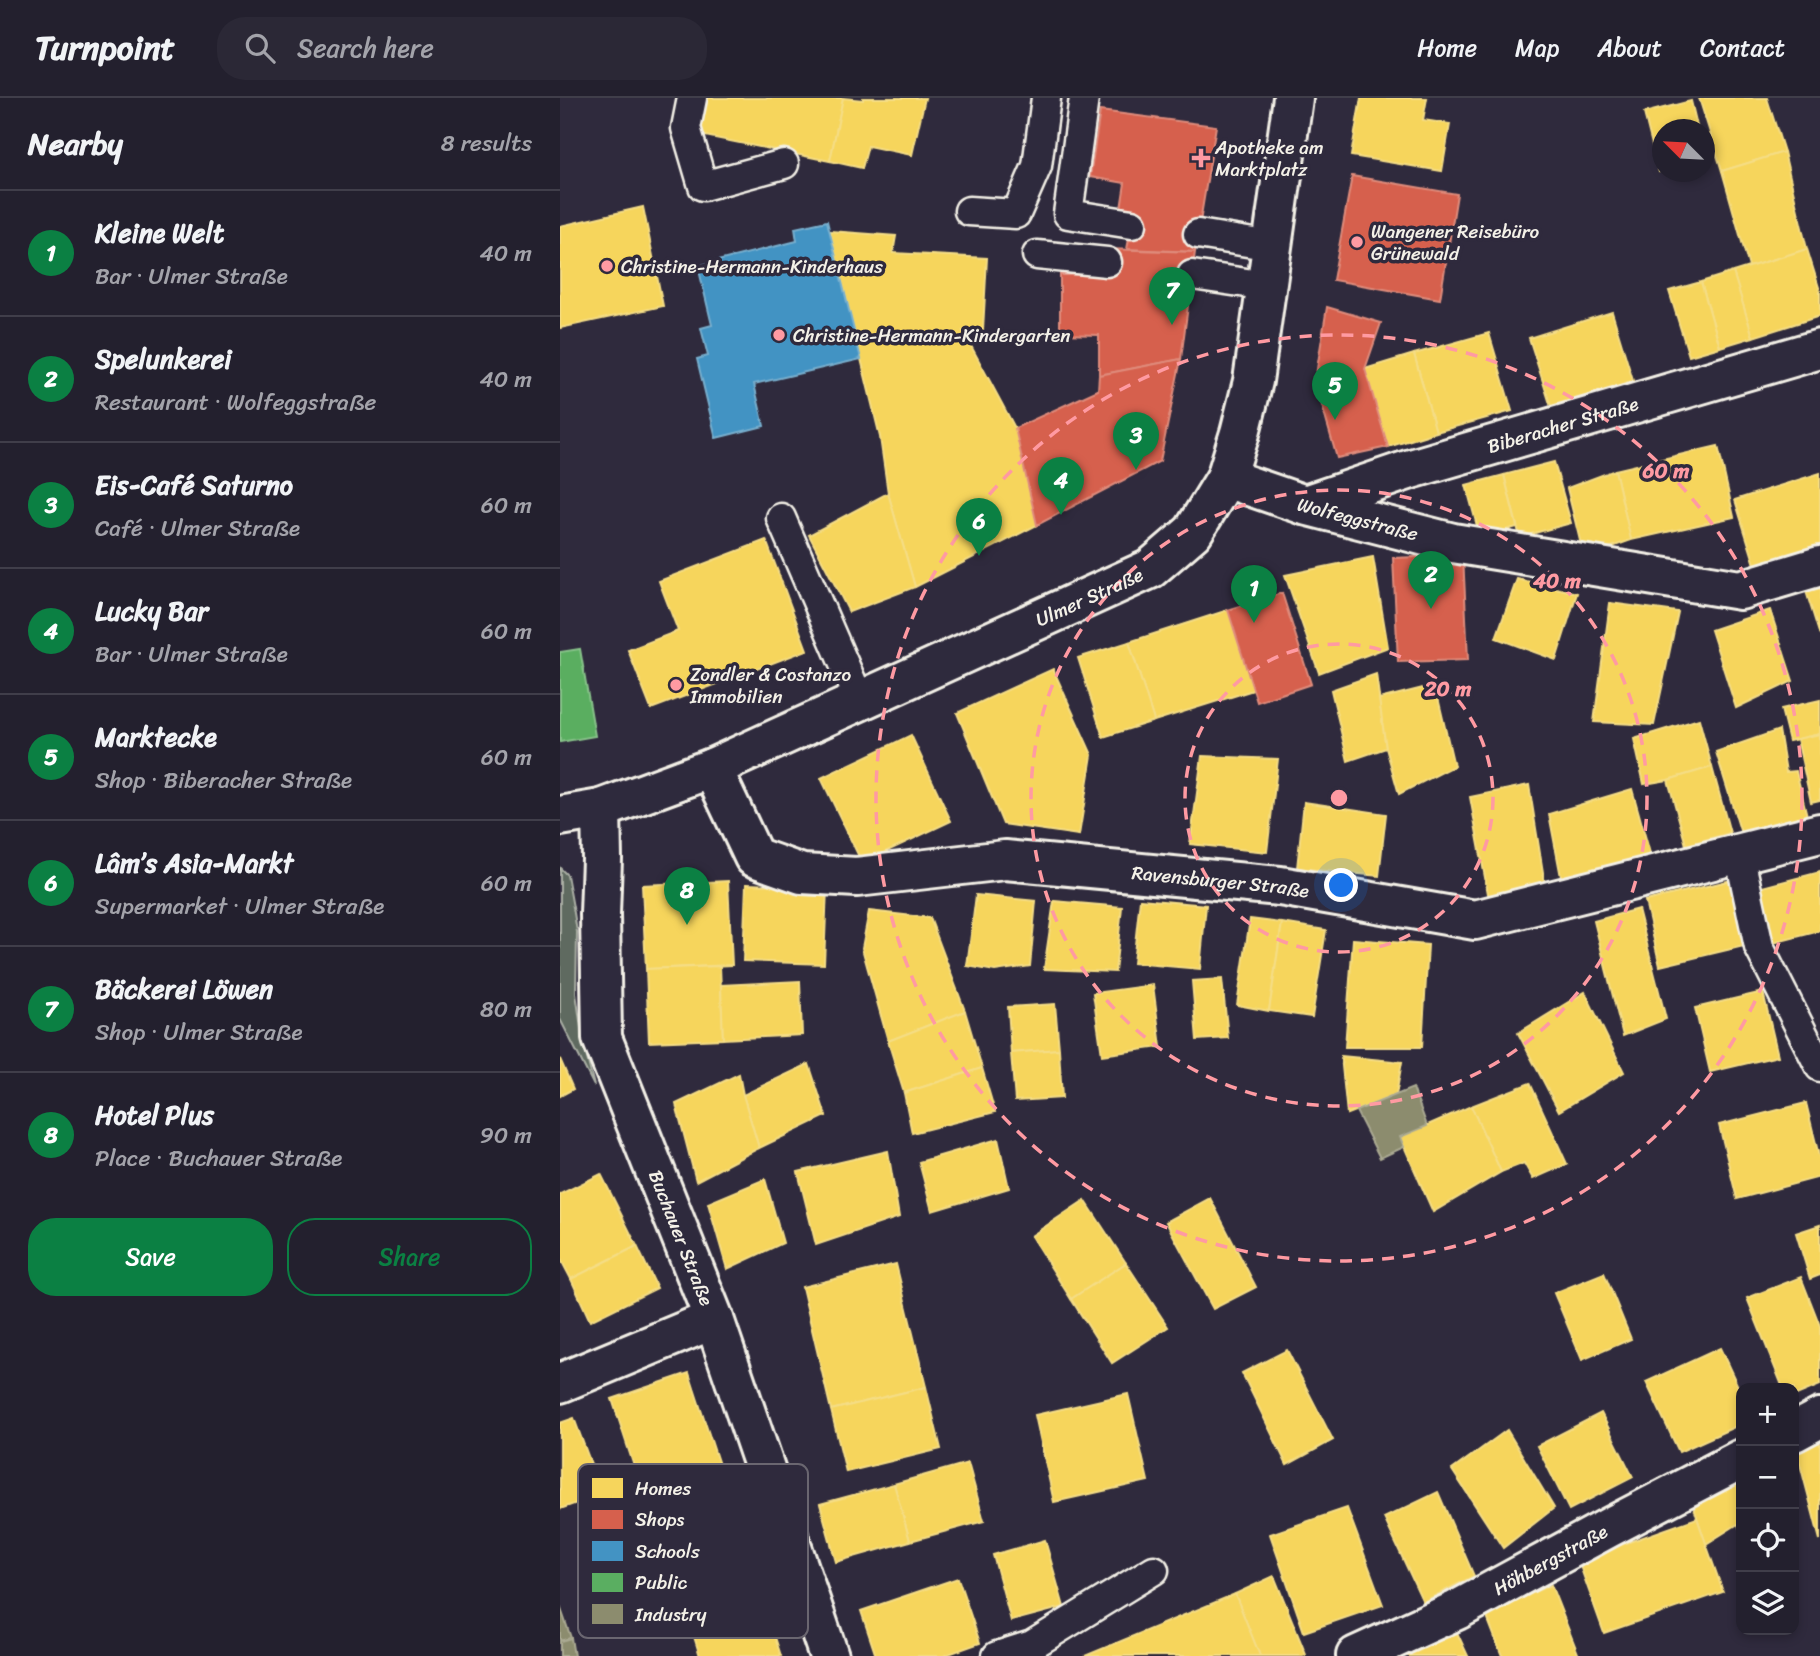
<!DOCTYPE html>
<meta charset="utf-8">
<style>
:root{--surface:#23202e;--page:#2b2836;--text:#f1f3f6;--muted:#a3a3aa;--line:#403e4a;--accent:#0b8043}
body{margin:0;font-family:Sriracha,sans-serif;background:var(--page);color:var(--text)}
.controls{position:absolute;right:21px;bottom:21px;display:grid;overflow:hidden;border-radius:14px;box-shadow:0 4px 10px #0003}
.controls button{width:63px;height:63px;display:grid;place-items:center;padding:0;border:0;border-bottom:2px solid var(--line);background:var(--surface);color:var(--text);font:35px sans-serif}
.compass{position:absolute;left:1092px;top:21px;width:63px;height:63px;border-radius:50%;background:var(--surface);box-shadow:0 4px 10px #0003;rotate:294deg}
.you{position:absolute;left:782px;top:788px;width:24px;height:24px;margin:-18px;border:5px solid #fff;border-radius:50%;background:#1a73e8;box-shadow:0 0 0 10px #1a73e833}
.badge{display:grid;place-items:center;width:46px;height:46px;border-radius:50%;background:var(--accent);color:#fff;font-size:23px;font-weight:700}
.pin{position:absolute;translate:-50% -58px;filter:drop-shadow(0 2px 4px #0008)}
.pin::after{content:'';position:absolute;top:37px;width:24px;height:21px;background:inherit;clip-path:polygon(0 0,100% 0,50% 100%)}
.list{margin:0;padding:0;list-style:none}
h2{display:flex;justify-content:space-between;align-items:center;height:91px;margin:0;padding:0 28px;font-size:30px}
h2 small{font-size:23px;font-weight:400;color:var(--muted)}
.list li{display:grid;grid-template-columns:46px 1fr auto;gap:21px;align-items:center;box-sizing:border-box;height:126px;padding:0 28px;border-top:2px solid var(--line)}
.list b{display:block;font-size:26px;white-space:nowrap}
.list p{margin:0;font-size:23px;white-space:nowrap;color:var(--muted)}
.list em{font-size:23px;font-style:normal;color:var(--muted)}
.actions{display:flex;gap:14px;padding:21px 28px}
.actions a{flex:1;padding:16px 0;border:2px solid var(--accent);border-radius:28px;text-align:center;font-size:24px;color:var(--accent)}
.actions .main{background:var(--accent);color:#fff}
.icon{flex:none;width:38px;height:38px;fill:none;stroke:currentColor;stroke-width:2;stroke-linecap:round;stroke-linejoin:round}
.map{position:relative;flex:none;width:1260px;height:1558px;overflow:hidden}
header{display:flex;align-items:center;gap:42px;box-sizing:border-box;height:98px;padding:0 35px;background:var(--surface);border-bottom:2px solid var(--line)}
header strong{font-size:33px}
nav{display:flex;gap:38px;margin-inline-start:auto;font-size:24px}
.search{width:490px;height:63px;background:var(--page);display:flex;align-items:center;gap:18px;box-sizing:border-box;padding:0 24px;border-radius:28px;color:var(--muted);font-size:26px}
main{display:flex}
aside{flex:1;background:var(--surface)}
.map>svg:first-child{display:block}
.green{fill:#5f6b60;stroke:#aaaea4;stroke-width:2}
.homes{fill:#f6d55c;stroke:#f5dd86;stroke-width:2}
.shops{fill:#d6604d;stroke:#df8c7c;stroke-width:2}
.schools{fill:#4393c3;stroke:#78afce;stroke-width:2}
.public{fill:#5aae61;stroke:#88c28a;stroke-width:2}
.industry{fill:#8c8c6e;stroke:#abaa93;stroke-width:2}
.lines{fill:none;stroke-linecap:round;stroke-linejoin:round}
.lane-casing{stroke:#f4f1e8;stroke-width:33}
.street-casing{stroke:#f4f1e8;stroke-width:44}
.lane{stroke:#2f2a3d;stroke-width:28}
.street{stroke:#2f2a3d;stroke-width:38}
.ring{fill:none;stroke:#ff9aa2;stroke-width:3.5;stroke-dasharray:12 9}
.poi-dot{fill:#ff9aa2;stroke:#2f2a3d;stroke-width:2.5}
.labels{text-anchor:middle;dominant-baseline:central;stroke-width:7;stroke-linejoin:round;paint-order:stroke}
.poi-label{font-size:19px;fill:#f4f1e8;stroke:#2f2a3d;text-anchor:start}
.street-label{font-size:19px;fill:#f4f1e8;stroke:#2f2a3d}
.key{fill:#2f2a3d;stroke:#6a6670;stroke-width:2}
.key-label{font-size:19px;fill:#f4f1e8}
.centre{fill:#ff9aa2;stroke:#2f2a3d;stroke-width:3.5}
.ring-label{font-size:21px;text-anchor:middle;font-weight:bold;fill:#ff9aa2;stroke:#2f2a3d;stroke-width:7;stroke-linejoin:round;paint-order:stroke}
</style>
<header>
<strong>Turnpoint</strong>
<div class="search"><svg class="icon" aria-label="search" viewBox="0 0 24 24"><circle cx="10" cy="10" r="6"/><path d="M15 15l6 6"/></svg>Search here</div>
<nav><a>Home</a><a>Map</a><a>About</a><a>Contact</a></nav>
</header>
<main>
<aside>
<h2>Nearby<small>8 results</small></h2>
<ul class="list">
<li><span class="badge">1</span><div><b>Kleine Welt</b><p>Bar · Ulmer Straße</p></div><em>40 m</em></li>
<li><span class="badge">2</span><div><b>Spelunkerei</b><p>Restaurant · Wolfeggstraße</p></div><em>40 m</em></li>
<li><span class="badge">3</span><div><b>Eis-Café Saturno</b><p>Café · Ulmer Straße</p></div><em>60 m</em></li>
<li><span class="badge">4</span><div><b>Lucky Bar</b><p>Bar · Ulmer Straße</p></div><em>60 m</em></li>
<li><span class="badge">5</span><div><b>Marktecke</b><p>Shop · Biberacher Straße</p></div><em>60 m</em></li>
<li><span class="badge">6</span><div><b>Lâm’s Asia-Markt</b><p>Supermarket · Ulmer Straße</p></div><em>60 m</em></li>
<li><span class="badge">7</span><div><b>Bäckerei Löwen</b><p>Shop · Ulmer Straße</p></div><em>80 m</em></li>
<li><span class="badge">8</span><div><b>Hotel Plus</b><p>Place · Buchauer Straße</p></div><em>90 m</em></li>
</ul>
<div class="actions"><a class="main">Save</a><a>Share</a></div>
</aside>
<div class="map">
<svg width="1260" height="1558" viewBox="0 0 1260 1558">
<rect width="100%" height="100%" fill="#2f2a3d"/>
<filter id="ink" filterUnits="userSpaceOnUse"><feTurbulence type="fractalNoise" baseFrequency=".0143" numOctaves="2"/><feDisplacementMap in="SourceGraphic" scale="14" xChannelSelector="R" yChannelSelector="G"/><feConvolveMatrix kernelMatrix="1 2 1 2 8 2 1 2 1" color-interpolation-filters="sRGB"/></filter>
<g filter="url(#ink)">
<path class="green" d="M0,770L7,777L14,815L17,834L16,895L23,944L34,988L0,921Z"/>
<g class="homes">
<path d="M148,0H283L270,63L140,37Z"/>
<path d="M283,0L303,2V0H365L352,57L308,48L302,70L270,63Z"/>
<path d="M801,0H867L863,22L890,26L882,73L791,58Z"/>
<path d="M1139,0H1207L1224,54L1162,73Z"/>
<path d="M1131,3L1138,32H1102V73L1099,74L1084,15Z"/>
<path d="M1224,54L1247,151L1189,169L1162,73Z"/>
<path d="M83,109L103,208L0,230V128Z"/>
<path d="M270,133L336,138L333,155L427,160L423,232L403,233L455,330L477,427L355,489L328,395L320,339Z"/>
<path d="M1247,151L1260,193V218L1193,239L1173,174Z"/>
<path d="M1173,174L1193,239L1160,249L1141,184Z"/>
<path d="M1141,184L1160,249L1129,258L1109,193Z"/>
<path d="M1052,214L1074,286L992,312L969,240Z"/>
<path d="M929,235L952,313L876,334L854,256Z"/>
<path d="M854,256L876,334L828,349L805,271Z"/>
<path d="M1158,348L1174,419L1071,442L1055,372Z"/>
<path d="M994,364L1011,425L960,439L944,377Z"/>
<path d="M1055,372L1071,442L1024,459L1007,390Z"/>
<path d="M1260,375V454L1197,473L1175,402Z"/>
<path d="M944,377L957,429L920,439L906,387Z"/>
<path d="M328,395L355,489L289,514L249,437Z"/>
<path d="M206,442L247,552L91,611L68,552L118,533L99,483Z"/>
<path d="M813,459L828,549L759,575L725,477Z"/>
<path d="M957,481L1017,495L996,562L936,540Z"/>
<path d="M1260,486V538L1245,490Z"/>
<path d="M1050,505L1118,514L1094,627L1034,624Z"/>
<path d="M668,512L693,592L594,623L569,544Z"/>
<path d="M1210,512L1233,583L1176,610L1151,532Z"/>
<path d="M569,544L594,623L543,639L518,560Z"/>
<path d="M493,571L532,657L519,737L443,726L397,615Z"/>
<path d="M816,576L826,650L788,663L771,592Z"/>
<path d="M875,587L894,668L839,696L826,650L819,601Z"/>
<path d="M1260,602V636L1229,643L1221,611Z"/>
<path d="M1139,621L1152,669L1108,682L1084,686L1074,641Z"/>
<path d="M1219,632L1226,674L1236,673L1247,718L1183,742L1156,654Z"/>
<path d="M1260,636V702L1251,704L1237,641Z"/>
<path d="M351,637L391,723L302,765L261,680Z"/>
<path d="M642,658L718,661L707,754L630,746Z"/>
<path d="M1152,669L1170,735L1126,747L1108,682Z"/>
<path d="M969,687L985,787L929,801L910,699Z"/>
<path d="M1072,691L1091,759L1002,784L989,716Z"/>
<path d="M744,704L826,716L819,778L737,770Z"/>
<path d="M1260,774V833L1205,847L1191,792Z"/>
<path d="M1172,782L1188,847L1100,868L1085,803Z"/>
<path d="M168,783L172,867L86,871L82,787Z"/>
<path d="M186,786L267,789L264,866L183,863Z"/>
<path d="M416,797L476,803L470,868L435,873L407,868Z"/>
<path d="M580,801L646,807L640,871L573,865Z"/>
<path d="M494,803L562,809L555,874L484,871Z"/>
<path d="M1078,811L1106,921L1063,938L1034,823Z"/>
<path d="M309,813L370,820L405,913L328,943L302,850Z"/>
<path d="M690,821L722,825L709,913L677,907Z"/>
<path d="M722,825L766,832L752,919L709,913Z"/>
<path d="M793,841L868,847L862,949H785Z"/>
<path d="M160,868L163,941L89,944L86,871Z"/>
<path d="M662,881L668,940L637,942L632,883Z"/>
<path d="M240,883L242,937L163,941L161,887Z"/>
<path d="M593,887L601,949L542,957L533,895Z"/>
<path d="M1025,894L1064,974L999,1013L958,935Z"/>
<path d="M1203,894L1218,958L1150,974L1135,910Z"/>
<path d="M495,906L499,951L451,955L448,909Z"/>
<path d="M405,913L422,970L344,995L328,943Z"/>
<path d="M499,951L502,1000L455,1003L451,955Z"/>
<path d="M781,958L842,964L836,997L787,1016Z"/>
<path d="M0,961L13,991L0,998Z"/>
<path d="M249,966L266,1018L199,1050L183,997Z"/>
<path d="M422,970L435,1014L352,1035L344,995Z"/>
<path d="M179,976L183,997L199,1050L136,1083L116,1006Z"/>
<path d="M970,985L1007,1066L973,1081L964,1065L941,1074L911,1008Z"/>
<path d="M1246,1005L1260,1062V1079L1177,1101L1159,1027Z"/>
<path d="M911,1008L941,1074L873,1114L840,1039Z"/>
<path d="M438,1041L449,1090L372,1113L359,1064Z"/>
<path d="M328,1053L339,1119L256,1147L238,1074Z"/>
<path d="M41,1076L77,1148L11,1181L0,1160V1096Z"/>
<path d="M205,1081L223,1145L167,1171L148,1105Z"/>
<path d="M650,1100L696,1189L653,1211L606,1124Z"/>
<path d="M525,1102L566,1165L511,1201L471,1138Z"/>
<path d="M1260,1127V1177L1250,1181L1236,1135Z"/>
<path d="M77,1148L97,1190L30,1223L11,1181Z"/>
<path d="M566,1165L608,1229L552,1265L511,1201Z"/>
<path d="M336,1166L366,1289L271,1312L242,1189Z"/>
<path d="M1044,1175L1071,1241L1022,1262L994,1195Z"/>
<path d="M1241,1179L1260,1228V1287L1234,1298V1290H1223L1187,1200Z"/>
<path d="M1160,1250L1181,1295V1326L1119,1354L1086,1284Z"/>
<path d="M727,1252L773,1342L727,1367L682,1275Z"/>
<path d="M129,1275L161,1373L84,1399L52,1301Z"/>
<path d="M366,1289L381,1351L286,1374L271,1312Z"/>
<path d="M568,1296L588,1383L494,1404L475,1317Z"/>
<path d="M1041,1315L1073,1379L1009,1412L977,1348Z"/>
<path d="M14,1320L42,1396L0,1411V1325Z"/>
<path d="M947,1332L994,1410L943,1450L892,1372Z"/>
<path d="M1260,1340V1442L1235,1347Z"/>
<path d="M408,1365L424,1423L350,1443L334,1386Z"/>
<path d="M1181,1373V1434L1178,1426L1146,1446L1131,1401Z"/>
<path d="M334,1386L350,1443L276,1464L260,1406Z"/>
<path d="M878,1394L914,1478L863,1504L824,1420Z"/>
<path d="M787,1410L823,1507L744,1534L710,1436Z"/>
<path d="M1137,1420L1163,1494L1044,1535L1018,1462Z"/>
<path d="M485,1442L504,1509L451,1523L433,1457Z"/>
<path d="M714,1478L746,1557L743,1558H700L675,1496Z"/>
<path d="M398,1480L420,1545L383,1558H316L301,1513Z"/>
<path d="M991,1487L1019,1558H942L925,1514Z"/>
<path d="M675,1496L700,1558H525Z"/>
<path d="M205,1508L221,1558H140L132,1532Z"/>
<path d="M894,1528L908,1558H832Z"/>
</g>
<g class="shops">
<path d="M540,13L656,28L635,154L567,151L572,126L560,117L565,85L530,79Z"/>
<path d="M792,78L897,96L880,201L773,182Z"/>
<path d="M547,151L635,154L621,261L539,277V237L500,236V177H547Z"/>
<path d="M767,209L821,225L805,271L828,349L777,360L755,283Z"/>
<path d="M621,261L600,363L477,427L455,330L538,292L539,277Z"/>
<path d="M903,457L908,562L838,564L833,460Z"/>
<path d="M722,495L751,586L697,604L668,512Z"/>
</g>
<path class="schools" d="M267,123L301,261L194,286L204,328L156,340L137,261L148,258L141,230L152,227L138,168L237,143L235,130Z"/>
<path class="public" d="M20,551L35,638L0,644V554Z"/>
<g class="industry">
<path d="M853,990L867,1028L840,1039L844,1049L820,1060L796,1013Z"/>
<path d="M0,1508L11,1540L0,1543Z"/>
<path d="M11,1540L14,1558H0V1543Z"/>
</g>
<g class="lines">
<g class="lane-casing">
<g id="lane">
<path d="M132,0L126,30L143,88L224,66"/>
<path d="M524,0L508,116L572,126"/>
<path d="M409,113L456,116L477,68L486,0"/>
<path d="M638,136L712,148"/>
<path d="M477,157L547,164"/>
<path d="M632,177L707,188"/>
<path d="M221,420L300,603"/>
<path d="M1179,755L1199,849L1260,969"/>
<path d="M437,1558L472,1547L594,1472"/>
</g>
</g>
<g class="street-casing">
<g id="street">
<path id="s1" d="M666,380L745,407L893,445L1180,492L1260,468"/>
<path id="s2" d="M745,407L851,371L1260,251"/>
<path id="s3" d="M152,670L194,759L242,776L297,779L445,762L720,788L915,822L1260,735"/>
<path id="s4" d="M41,711L42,761L40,816L42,940L154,1221L269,1558"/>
<path id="s5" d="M0,718L41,711L152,670L590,471L633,434L666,380L680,335L693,283L733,0"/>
<path d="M0,1285L154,1221"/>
<path d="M1234,1334L1260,1320"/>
<path id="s6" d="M796,1558L897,1512L1050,1429L1181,1361"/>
</g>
</g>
<use href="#lane" class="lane"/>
<use href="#street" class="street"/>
</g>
</g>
<g class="ring">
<circle cx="779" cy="700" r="154"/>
<circle cx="779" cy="700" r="308"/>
<circle cx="779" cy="700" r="463"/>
</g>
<g class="poi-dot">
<path d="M637.5 49.5h7v7h7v7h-7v7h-7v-7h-7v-7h7z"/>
<circle cx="797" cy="144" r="7"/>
<circle cx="47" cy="168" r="7"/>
<circle cx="219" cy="237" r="7"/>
<circle cx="116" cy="587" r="7"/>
</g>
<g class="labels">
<g class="poi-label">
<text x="655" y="49">Apotheke am<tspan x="655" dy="22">Marktplatz</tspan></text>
<text x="811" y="133">Wangener Reisebüro<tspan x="811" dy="22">Grünewald</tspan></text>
<text x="61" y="168">Christine-Hermann-Kinderhaus</text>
<text x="233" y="237">Christine-Hermann-Kindergarten</text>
<text x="130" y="576">Zondler &amp; Costanzo<tspan x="130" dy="22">Immobilien</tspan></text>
</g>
<g class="street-label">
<text stroke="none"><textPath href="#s2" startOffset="270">Biberacher Straße</textPath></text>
<text stroke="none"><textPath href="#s1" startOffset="138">Wolfeggstraße</textPath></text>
<text stroke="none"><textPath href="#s5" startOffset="574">Ulmer Straße</textPath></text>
<text stroke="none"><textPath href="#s3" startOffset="570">Ravensburger Straße</textPath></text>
<text stroke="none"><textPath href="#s4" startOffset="444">Buchauer Straße</textPath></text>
<text stroke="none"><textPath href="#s6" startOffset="217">Höhbergstraße</textPath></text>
</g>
</g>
<rect x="18" y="1366" width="230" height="174" rx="10" class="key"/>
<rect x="32" y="1380" width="31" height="20" fill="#f6d55c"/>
<rect x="32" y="1412" width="31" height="19" fill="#d6604d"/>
<rect x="32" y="1443" width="31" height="20" fill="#4393c3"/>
<rect x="32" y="1475" width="31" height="19" fill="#5aae61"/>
<rect x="32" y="1506" width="31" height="20" fill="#8c8c6e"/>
<g class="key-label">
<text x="75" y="1397">Homes</text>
<text x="75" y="1428">Shops</text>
<text x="75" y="1460">Schools</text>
<text x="75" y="1491">Public</text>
<text x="75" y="1523">Industry</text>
</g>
<circle cx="779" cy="700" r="10" class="centre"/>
<g class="ring-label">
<text x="1106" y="380">60 m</text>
<text x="997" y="490">40 m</text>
<text x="888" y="598">20 m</text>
</g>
</svg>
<div class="controls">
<button>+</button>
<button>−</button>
<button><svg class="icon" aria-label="locate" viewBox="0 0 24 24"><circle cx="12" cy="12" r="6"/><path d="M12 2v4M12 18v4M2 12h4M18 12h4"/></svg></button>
<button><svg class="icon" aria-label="layers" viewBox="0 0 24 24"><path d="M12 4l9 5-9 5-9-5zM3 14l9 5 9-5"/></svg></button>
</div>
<svg class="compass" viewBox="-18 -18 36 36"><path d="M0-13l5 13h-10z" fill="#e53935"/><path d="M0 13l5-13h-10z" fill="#a3a3aa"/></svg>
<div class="you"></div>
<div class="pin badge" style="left:694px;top:525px">1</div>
<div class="pin badge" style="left:871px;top:511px">2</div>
<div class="pin badge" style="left:576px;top:372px">3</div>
<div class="pin badge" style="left:501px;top:417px">4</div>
<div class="pin badge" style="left:775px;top:322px">5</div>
<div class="pin badge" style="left:419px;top:458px">6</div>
<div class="pin badge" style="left:612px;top:227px">7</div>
<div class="pin badge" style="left:127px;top:827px">8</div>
</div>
</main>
